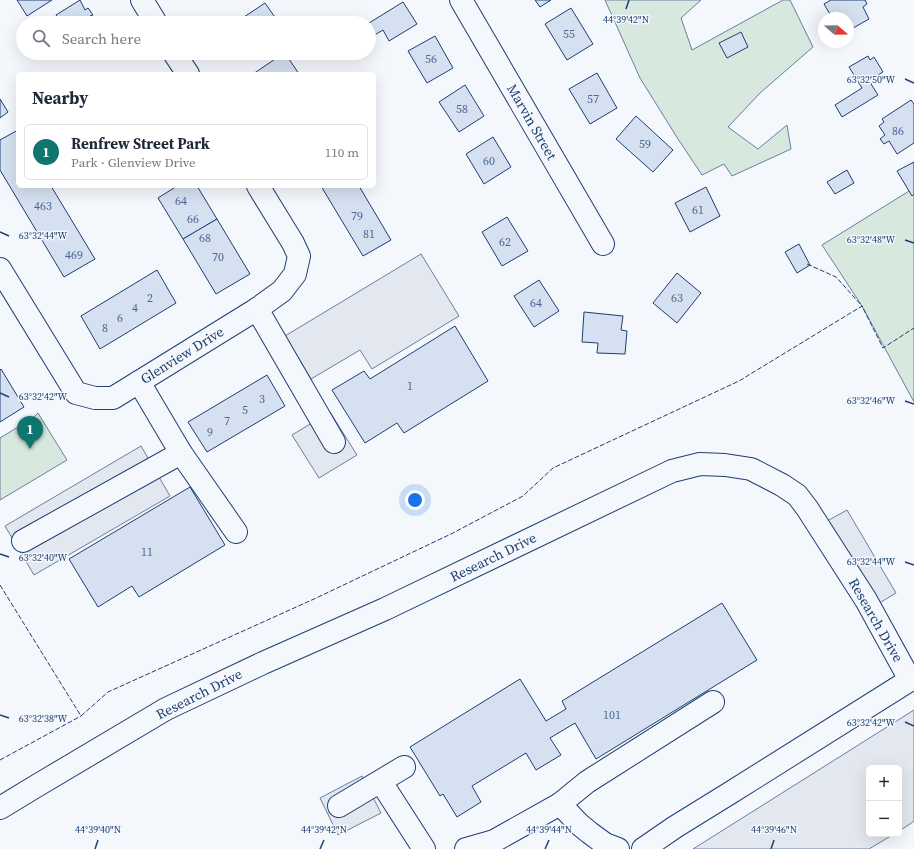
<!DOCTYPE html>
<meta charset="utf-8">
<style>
:root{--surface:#fff;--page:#f6f6f7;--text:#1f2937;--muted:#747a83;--line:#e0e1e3;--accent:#0f766e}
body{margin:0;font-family:"Source Serif 4",serif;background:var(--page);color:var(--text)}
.controls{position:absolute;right:12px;bottom:12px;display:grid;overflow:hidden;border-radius:6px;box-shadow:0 4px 16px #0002}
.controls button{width:36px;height:36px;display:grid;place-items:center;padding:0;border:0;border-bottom:1px solid var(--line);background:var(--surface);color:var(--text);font:20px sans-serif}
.compass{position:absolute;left:818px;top:12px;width:36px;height:36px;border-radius:50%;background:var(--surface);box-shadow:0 4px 16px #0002;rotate:110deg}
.you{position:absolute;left:415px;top:500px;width:14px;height:14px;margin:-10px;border:3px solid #fff;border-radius:50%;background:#1a73e8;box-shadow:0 0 0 6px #1a73e833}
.badge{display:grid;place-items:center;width:26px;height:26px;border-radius:50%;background:var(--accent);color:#fff;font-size:13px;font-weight:700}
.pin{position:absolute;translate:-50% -33px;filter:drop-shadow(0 1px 2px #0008)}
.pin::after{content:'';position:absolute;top:21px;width:14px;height:12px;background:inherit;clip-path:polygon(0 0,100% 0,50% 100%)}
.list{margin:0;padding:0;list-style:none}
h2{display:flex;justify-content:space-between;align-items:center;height:52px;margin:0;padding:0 16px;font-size:17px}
h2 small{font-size:13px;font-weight:400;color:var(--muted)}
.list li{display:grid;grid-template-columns:26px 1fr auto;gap:12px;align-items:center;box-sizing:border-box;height:56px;margin:0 8px 8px;padding:0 8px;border:1px solid var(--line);border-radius:6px}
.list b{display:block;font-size:15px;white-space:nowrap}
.list p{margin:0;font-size:13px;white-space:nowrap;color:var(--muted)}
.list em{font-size:13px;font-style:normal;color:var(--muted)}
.icon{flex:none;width:22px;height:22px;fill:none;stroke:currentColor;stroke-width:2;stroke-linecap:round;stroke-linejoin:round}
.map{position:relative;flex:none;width:914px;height:849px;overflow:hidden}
.search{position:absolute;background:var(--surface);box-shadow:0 4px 16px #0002;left:16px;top:16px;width:360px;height:44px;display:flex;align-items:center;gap:10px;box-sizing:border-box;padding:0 14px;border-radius:22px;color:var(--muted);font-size:15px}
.panel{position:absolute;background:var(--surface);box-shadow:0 4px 16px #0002;left:16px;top:72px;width:360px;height:116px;border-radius:6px}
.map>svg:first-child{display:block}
.green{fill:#d7e8df;stroke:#687fa3}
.parking{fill:#e3e8f0;stroke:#687fa3}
.building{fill:#d5e0f0;stroke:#1d3f73}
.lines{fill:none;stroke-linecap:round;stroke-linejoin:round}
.minor-casing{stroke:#1d3f73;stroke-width:24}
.minor{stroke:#f4f7fb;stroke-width:22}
.fence{stroke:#1d3f73;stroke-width:1;stroke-dasharray:5 2;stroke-linecap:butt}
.ticks{fill:none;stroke:#1d3f73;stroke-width:1.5}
.labels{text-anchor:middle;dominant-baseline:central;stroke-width:3;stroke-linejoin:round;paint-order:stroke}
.number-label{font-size:12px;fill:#4b6792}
.street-label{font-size:14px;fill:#1d3f73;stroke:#f4f7fb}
.ticks-label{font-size:10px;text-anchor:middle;fill:#1d3f73;stroke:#f4f7fb;stroke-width:3;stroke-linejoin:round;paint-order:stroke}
</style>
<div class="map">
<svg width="914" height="849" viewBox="0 0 914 849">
<rect width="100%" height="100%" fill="#f4f7fb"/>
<g class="green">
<path d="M605,0H701L681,18L692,50L783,0H790L813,47L760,93L728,127L758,149L787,125L791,149L732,176L724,164L702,175L678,139L640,78Z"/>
<path d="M914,188V402L862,306L822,245Z"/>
<path d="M38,413L67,460L0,500V438L33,418Z"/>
</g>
<g class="parking">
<path d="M421,254L459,316L372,369L360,350L311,379L285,336Z"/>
<path d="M330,412L357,455L319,478L292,435Z"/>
<path d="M141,446L170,496L34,575L5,526Z"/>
<path d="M847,510L896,593L871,608L818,526Z"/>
<path d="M914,710V821L910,824L899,831V768H869V834H894L869,849H693Z"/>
<path d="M362,776L381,813L338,835L320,798Z"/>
</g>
<g class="building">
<path d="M17,0H52L27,16Z"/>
<path d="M80,0L85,10L88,8L93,15L90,16L94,23H52L58,18L56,15Z"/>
<path d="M535,0H551L540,7Z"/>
<path d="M831,0H865L867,4L863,7L869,19L848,31V18H828L831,16L824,4Z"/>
<path d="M403,2L417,24L389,41L383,30L373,36L369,29V23Z"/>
<path d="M265,3L279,23H239L238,21Z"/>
<path d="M571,8L593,44L567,60L545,24Z"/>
<path d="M741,32L748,47L727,58L719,43Z"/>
<path d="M435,36L453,68L427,83L408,51Z"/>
<path d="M268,53H276L271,57Z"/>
<path d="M284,53H285L299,74H253Z"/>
<path d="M868,56L870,60L874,57L883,72L878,75L880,78L871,84L878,95L842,117L835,105L862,88L849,67Z"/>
<path d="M597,73L617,108L590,124L569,89Z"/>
<path d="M465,85L484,116L459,132L439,102Z"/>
<path d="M0,99L8,112L0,118Z"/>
<path d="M911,100L914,104V143L897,154L889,141L884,144L880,139L885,135L879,126L884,122L882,119Z"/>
<path d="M636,116L673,150L653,172L616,139Z"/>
<path d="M18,131V186H51L95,259L64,277L0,170V140L18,130Z"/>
<path d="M493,137L511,167L484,184L466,154Z"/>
<path d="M914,162V194L912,196L897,171Z"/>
<path d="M847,170L854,183L835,194L827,182Z"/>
<path d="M177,186H197L217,219L183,239L158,198Z"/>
<path d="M321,186H359L391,240L363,256Z"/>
<path d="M706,187L720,216L690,232L675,203Z"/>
<path d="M507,217L528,251L502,266L482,232Z"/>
<path d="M217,219L250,274L216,294L183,239Z"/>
<path d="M799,244L810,265L797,273L785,252Z"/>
<path d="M157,270L176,303L100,349L81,316Z"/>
<path d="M677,273L701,293L677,323L653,303Z"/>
<path d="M539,280L559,311L534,327L514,296Z"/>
<path d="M584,312L623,316L621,330L627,331L625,354L597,353L598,343L582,342Z"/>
<path d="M455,326L488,381L404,433L397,423L365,443L332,390L364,371L370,379Z"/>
<path d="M1,369L24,407L0,422V370Z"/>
<path d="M267,375L285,406L207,452L188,422Z"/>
<path d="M190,487L225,545L139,597L132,586L98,607L69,559Z"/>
<path d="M722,603L757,660L596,759L575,723L550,738L561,755L536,770L526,753L472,786L481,802L457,817L443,794L440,796L410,747L520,679L546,721L566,709L562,701Z"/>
</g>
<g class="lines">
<g class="minor-casing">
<g id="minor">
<path d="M142,0L156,23"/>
<path d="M461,0L603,244"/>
<path d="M174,53L188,74"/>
<path d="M0,269L76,393L95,398H113L257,309L282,291L295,274L299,256L293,243L258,186"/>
<path d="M257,309L334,442"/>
<path d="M139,382L181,453L236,532"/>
<path d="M23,541L181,453"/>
<path d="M381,782L424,849"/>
<path d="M560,804L587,782L713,702"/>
<path d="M339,806L404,767"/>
<path d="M0,808L38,785L166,709L263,663L385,609L672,471L700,464L725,465L751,469L782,485L797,495L807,508L866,600L910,680L914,678"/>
<path d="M466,849L494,841L560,804L579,824L590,833L605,844L618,849"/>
<path d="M643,849L675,827L730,793L910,680"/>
</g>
</g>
<use href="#minor" class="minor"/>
<g class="fence">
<path d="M807,264L836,277L862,306"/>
<path d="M0,585L81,716L108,692L314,599L451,534L523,496L553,468L739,381L862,306L883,348L914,328"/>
<path d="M0,760L81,716"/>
</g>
</g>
<path class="ticks" d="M626,9L629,0M905,79L914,83M0,232L9,236M905,240L914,243M0,393L9,397M905,401L914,404M0,554L9,557M905,562L914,565M0,715L9,718M905,722L914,726M95,849L98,840M320,849L324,840M545,849L549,840M771,849L774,840"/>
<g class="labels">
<g class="number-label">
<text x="569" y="34">55</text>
<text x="431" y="59">56</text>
<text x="593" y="99">57</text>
<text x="462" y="109">58</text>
<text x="898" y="131">86</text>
<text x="645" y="144">59</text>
<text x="489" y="161">60</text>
<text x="181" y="201">64</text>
<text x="43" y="206">463</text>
<text x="698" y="210">61</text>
<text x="357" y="216">79</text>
<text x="193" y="219">66</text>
<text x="369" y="234">81</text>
<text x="205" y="238">68</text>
<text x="505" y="242">62</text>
<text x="74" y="255">469</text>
<text x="218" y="257">70</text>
<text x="150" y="298">2</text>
<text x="677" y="298">63</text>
<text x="536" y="303">64</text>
<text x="135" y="308">4</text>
<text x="120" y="318">6</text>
<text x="105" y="328">8</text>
<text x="410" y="386">1</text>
<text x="262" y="399">3</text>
<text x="245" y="410">5</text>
<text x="227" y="421">7</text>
<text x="210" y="432">9</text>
<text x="147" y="552">11</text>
<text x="612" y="715">101</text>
</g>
<g class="street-label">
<text transform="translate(532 122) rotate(60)">Marvin Street</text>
<text transform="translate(182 355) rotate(-32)">Glenview Drive</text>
<text transform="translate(493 557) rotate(-26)">Research Drive</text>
<text transform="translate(876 620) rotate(60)">Research Drive</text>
<text transform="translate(199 694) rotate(-27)">Research Drive</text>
</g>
</g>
<g class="ticks-label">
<text x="626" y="23">44°39'42"N</text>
<text x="871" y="83">63°32'50"W</text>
<text x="43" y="239">63°32'44"W</text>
<text x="871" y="243">63°32'48"W</text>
<text x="43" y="400">63°32'42"W</text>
<text x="871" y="404">63°32'46"W</text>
<text x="43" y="561">63°32'40"W</text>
<text x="871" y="565">63°32'44"W</text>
<text x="43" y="722">63°32'38"W</text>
<text x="871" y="726">63°32'42"W</text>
<text x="98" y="833">44°39'40"N</text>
<text x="324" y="833">44°39'42"N</text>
<text x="549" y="833">44°39'44"N</text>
<text x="774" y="833">44°39'46"N</text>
</g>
</svg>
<div class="controls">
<button>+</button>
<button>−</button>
</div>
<svg class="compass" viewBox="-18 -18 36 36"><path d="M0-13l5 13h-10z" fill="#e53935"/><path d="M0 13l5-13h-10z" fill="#747a83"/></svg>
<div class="you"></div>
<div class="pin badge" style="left:30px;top:449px">1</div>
<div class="search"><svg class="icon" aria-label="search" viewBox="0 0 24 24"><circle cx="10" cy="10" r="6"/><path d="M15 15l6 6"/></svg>Search here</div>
<section class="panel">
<h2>Nearby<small></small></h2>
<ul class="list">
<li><span class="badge">1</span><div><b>Renfrew Street Park</b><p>Park · Glenview Drive</p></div><em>110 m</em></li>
</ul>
</section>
</div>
